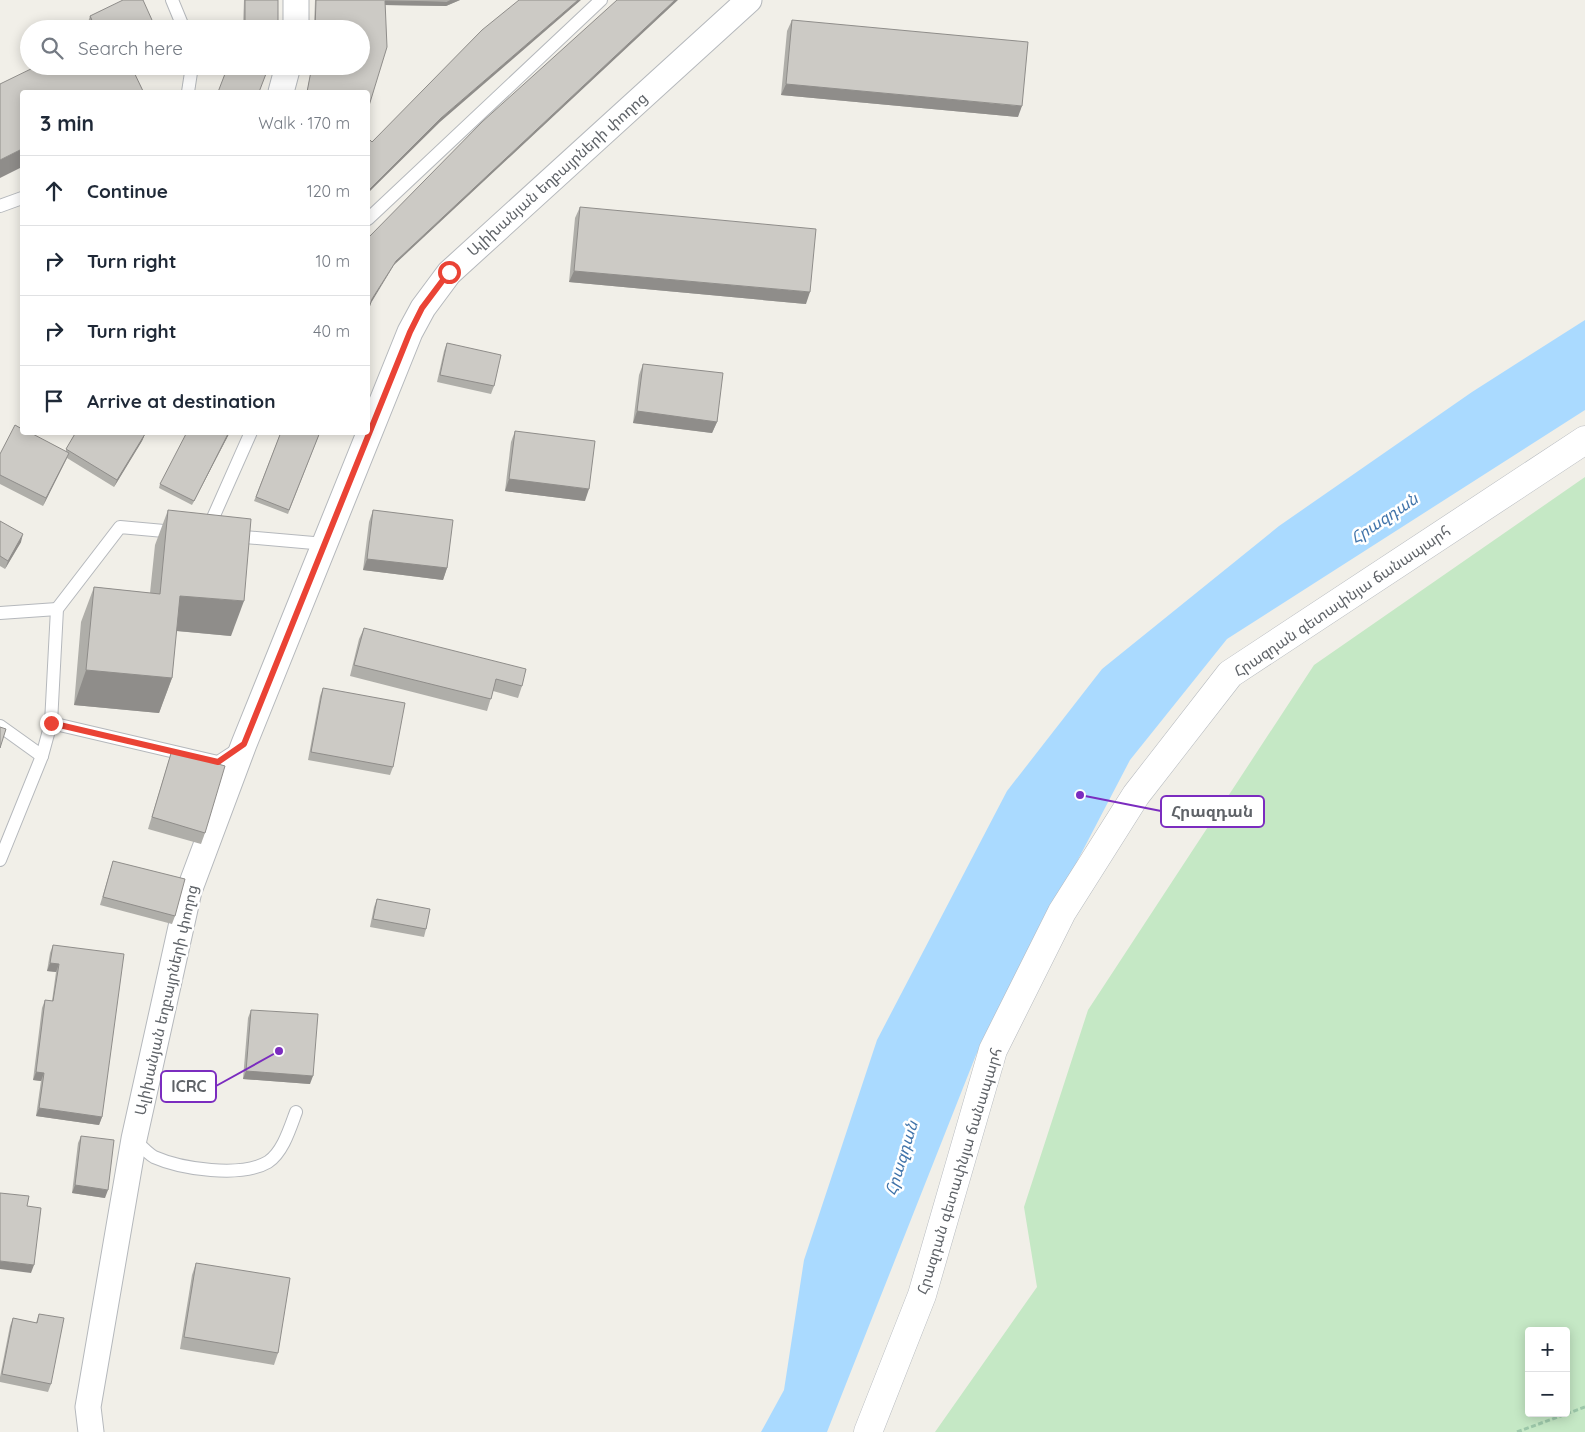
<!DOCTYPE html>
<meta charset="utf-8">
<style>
:root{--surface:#fff;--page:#f2f2f3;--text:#1f2937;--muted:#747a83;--line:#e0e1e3}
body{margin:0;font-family:Quicksand,"Noto Sans Armenian",sans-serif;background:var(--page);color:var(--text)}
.controls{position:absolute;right:15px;bottom:15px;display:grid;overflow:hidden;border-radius:5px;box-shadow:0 2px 12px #0003}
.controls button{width:45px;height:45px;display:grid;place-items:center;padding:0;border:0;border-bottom:1px solid var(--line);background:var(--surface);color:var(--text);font:25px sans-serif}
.stop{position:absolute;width:15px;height:15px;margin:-11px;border:4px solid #ea4335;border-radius:50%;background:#fff}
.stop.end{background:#ea4335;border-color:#fff;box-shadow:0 1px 5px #0008}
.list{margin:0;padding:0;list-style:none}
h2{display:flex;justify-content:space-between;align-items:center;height:65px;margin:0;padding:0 20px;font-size:21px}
h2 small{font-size:16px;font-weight:400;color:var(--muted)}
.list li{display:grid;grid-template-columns:32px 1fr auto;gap:15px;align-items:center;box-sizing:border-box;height:70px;padding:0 20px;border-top:1px solid var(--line)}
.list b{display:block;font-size:19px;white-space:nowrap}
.list em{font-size:16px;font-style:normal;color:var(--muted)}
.icon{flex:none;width:28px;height:28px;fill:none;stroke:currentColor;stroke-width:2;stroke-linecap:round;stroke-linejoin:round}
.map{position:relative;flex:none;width:1585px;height:1432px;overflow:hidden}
.search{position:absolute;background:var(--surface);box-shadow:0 2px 12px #0003;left:20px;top:20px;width:350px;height:55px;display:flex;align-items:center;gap:12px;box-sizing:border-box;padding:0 18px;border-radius:28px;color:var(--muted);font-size:19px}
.panel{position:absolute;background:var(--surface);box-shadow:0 2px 12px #0003;left:20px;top:90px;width:350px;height:345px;border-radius:5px}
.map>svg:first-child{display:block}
.green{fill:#c5e8c5;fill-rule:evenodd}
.water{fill:#aadaff}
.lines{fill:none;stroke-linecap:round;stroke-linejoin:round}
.lane-casing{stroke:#b5b8bc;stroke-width:14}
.street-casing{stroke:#b5b8bc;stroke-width:27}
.secondary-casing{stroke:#b6babf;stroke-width:29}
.path{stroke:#9cc7a9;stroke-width:3;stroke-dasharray:5 2.5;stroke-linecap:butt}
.lane{stroke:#fff;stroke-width:12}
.street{stroke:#fff;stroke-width:25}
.secondary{stroke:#fff;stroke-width:28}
.wall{fill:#afaea9}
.shaded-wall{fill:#8f8d8a}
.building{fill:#cccac5;stroke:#8f8d8a}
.route{stroke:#ea4335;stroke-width:6}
.labels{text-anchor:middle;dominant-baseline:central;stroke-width:5;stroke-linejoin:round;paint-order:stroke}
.street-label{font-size:15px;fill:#5f6368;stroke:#fff}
.water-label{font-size:16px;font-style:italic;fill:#4174aa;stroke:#fff}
.leader{fill:none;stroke:#7b2cbf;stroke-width:2}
.callout-dot{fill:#7b2cbf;stroke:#fff;stroke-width:2}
.callout{fill:#fff;stroke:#7b2cbf;stroke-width:2}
.callout-label{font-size:16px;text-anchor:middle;font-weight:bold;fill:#5f6368}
</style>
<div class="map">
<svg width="1585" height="1432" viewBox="0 0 1585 1432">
<rect width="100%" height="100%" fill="#f1efe8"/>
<path class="green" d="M1585,477V1432H935L1037,1287L1024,1207L1088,1010L1314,665ZM1529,1331H1566V1413H1529Z"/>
<path class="water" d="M1585,320V410L1227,639L1130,760L976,1055L827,1432H761L784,1390L804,1260L877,1040L1007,791L1102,669L1279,526L1472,392Z"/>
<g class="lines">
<g class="lane-casing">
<g id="lane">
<path d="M172,0L184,29"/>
<path d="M188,92L192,66"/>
<path d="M0,206L22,198"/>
<path d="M368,219L601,0"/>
<path d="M208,529L251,432"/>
<path d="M233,536L325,544"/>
<path d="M0,613L57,609"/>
<path d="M51,723L57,609L120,527L175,532"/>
<path d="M0,726L42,756"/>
<path d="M0,860L42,756L51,723L218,762L238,749"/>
<path d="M134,1139C140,1145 147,1153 154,1157C181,1169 241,1178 268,1162C283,1152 290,1128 296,1112"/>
</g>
</g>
<g class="street-casing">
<g id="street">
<path d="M296,29V0"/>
<path d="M281,92L288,66"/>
<path d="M91,1432L88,1407L134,1139L189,891L244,744L410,332L423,308L449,273L749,0"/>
</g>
</g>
<g class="secondary-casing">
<path id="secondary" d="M868,1432L922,1295L993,1050L1062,912L1136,795L1230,674L1585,440"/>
</g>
<path class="path" d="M1517,1432L1585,1407"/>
<use href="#lane" class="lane"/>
<use href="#street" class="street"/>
<use href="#secondary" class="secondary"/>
</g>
<g class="wall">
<path d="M244,0H278L243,29Z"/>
<path d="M315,0H460L446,6L385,5L368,92H307L312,66H361V29H314Z"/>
<path d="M90,16L156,29H86Z"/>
<path d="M792,20L1018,117L781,95L787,31Z"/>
<path d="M580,207L806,304L569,282L575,218Z"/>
<path d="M447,343L494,386L491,394L437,382L444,351Z"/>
<path d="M643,364L717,422L712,433L633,423L639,375Z"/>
<path d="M515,431L585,501L505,491L511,442Z"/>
<path d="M230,432L192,505L159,488L160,484Z"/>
<path d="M281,432H320L288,514L254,501Z"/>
<path d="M145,434L142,441L114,487L67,458L43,506L0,484V454L66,451V449Z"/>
<path d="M168,510L231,636L176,631L172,678L159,713L74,705L81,622L94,587L150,593L155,545Z"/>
<path d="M373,510L447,568L443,580L363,570L369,522Z"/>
<path d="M0,521L21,542L5,569L0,566Z"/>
<path d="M364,628L522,686L518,698L493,691L487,711L350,676L359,639Z"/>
<path d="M323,688L393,767L390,775L308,760L320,696Z"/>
<path d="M172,750L205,833L201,844L148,829Z"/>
<path d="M113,861L175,916L172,924L100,905Z"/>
<path d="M377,899L426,929L424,937L370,927L374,907Z"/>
<path d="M53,945L102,1117L99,1125L36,1116L41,1081L33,1080L42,1008L45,1000L52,1001L56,972L47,971L50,953Z"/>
<path d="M251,1010L310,1084L243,1079L248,1018Z"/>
<path d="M81,1136L105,1198L72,1193L78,1143Z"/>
<path d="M196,1263L278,1353L274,1365L180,1349L192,1275Z"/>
<path d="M39,1314L51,1384L48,1392L0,1382V1377L10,1326L13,1318L36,1323Z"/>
</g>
<g class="shaded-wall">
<path d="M460,0L446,6L384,5L385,1Z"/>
<path d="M578,0H581L440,122L368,193V191L441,118Z"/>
<path d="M675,0H678L394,265L371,303L372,299L396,261Z"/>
<path d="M125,66H148L120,80Z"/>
<path d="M786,84L1022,106L1018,117L781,95Z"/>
<path d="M22,149V167L0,178V160Z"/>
<path d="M574,271L810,292L806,304L569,282Z"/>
<path d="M637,411L717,422L712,433L633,423Z"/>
<path d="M229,432H230L192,505L194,501Z"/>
<path d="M145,434L142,441L114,487L117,480Z"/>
<path d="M69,453L66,460L43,506L46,498Z"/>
<path d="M509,479L589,489L585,501L505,491Z"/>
<path d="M23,534L21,542L5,569L8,561Z"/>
<path d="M367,559L447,568L443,580L363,570Z"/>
<path d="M180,596L244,601L231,636L167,630Z"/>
<path d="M86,670L172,678L159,713L74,705Z"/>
<path d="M50,963L59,964L56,972L47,971Z"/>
<path d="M246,1071L313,1076L310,1084L243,1079Z"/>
<path d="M36,1072L44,1073L41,1081L33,1080Z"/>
<path d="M39,1108L102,1117L99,1125L36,1116Z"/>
<path d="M75,1185L108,1190L105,1198L72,1193Z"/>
<path d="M0,1261L34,1265L31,1273L0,1269Z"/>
</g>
<g class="building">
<path d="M123,0H143L156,29H96L90,16Z"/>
<path d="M245,0H278V29H243L245,25Z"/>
<path d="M316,0H452L447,2L385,1L387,47L368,109V92H307L312,66H361V29H315Z"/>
<path d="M519,0H578L441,118L368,191V138L372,142L482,30Z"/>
<path d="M617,0H675L396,261L372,299L368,311V238L482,122Z"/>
<path d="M792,20L1028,42L1022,106L786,84Z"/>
<path d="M37,66H131L143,91L141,92H22V149L0,160V84Z"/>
<path d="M228,66H269L259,92H218Z"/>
<path d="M580,207L816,229L810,292L574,271Z"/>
<path d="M447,343L501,355L494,386L440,375Z"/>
<path d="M643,364L723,373L717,422L637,411Z"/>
<path d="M15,425L22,429V432H29L69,453L46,498L0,475V454Z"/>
<path d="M515,431L595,441L589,489L509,479Z"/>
<path d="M76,432H143L145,434L117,480L66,449Z"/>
<path d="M187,432H229L194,501L160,484Z"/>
<path d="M281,432H320L289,510L256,497Z"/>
<path d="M168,510L251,519L244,601L180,596L172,678L86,670L94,587L160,594Z"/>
<path d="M373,510L453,520L447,568L367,559Z"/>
<path d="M0,521L23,534L8,561L0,556Z"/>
<path d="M364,628L526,669L522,686L496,679L491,699L354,665Z"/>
<path d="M323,688L405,703L393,767L311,752Z"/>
<path d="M0,727L6,729L0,748Z"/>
<path d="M172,750L225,766L205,833L152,817Z"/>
<path d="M113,861L185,879L175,916L103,897Z"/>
<path d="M377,899L430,909L426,929L373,919Z"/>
<path d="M53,945L124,954L102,1117L39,1108L44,1073L36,1072L45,1000L53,1001L59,964L50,963Z"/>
<path d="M251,1010L318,1014L313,1076L246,1071Z"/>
<path d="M81,1136L114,1140L108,1190L75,1185Z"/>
<path d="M0,1193L29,1196L27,1206L41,1208L34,1265L0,1261Z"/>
<path d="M196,1263L290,1278L278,1353L184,1337Z"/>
<path d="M39,1314L64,1318L51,1384L2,1374L13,1318L37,1323Z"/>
</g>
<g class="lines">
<path class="route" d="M51,723L218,762L244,744L410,332L422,308L449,272"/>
</g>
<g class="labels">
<g class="street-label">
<text transform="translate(557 174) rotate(-42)">Ալիխանյան եղբայրների փողոց</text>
<text transform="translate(1342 601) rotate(-34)">Հրազդան գետափնյա ճանապարհ</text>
<text transform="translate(166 1000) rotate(-77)">Ալիխանյան եղբայրների փողոց</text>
<text transform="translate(959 1171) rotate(-73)">Հրազդան գետափնյա ճանապարհ</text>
</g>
<g class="water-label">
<text transform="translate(1384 518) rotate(-34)">Հրազդան</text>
<text transform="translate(901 1158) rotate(-73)">Հրազդան</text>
</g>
</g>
<path class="leader" d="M1080 795L1161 811M279 1051L216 1086"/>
<g class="callout-dot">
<circle cx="1080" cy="795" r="5"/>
<circle cx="279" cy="1051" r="5"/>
</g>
<g class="callout">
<rect x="1161" y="796" width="103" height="31" rx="5"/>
<rect x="161" y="1071" width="55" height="31" rx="5"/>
</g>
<g class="callout-label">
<text x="1212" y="817">Հրազդան</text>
<text x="189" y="1092">ICRC</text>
</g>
</svg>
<div class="controls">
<button>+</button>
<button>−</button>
</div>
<div class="stop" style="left:449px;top:272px"></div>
<div class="stop end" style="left:51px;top:723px"></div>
<div class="search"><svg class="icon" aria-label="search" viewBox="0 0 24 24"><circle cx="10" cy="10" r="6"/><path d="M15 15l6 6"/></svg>Search here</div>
<section class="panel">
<h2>3 min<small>Walk · 170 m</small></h2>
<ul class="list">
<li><svg class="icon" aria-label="ahead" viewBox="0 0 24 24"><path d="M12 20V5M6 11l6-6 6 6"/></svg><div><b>Continue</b></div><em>120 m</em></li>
<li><svg class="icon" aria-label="right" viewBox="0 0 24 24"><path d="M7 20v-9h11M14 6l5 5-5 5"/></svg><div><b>Turn right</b></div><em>10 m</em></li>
<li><svg class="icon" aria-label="right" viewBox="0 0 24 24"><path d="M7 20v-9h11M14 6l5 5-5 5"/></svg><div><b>Turn right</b></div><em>40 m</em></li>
<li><svg class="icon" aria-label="arrive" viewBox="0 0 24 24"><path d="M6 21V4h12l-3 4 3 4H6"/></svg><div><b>Arrive at destination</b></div></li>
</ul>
</section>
</div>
